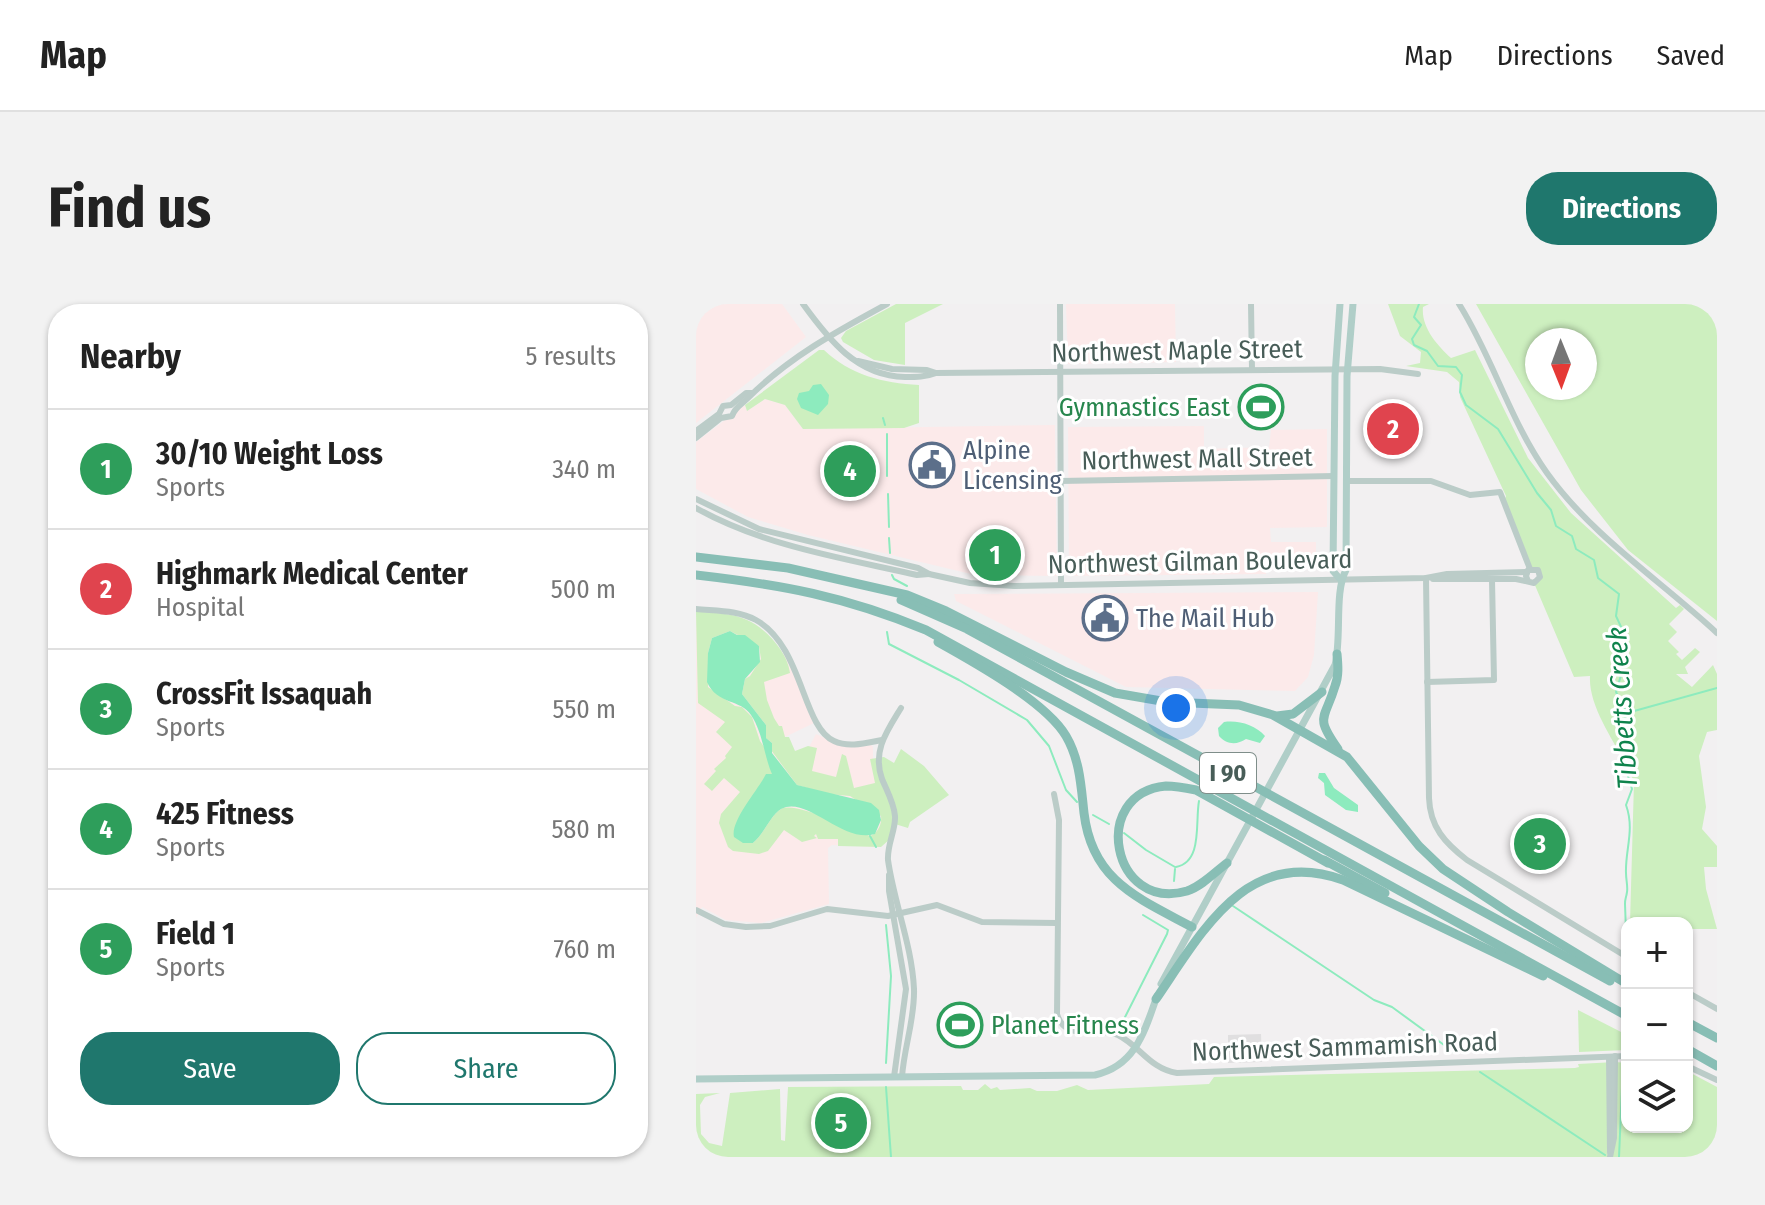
<!DOCTYPE html>
<meta charset="utf-8">
<style>
:root{--surface:#fff;--page:#f2f2f2;--text:#222;--muted:#767676;--line:#e0e0e0;--accent:#1f776d}
body{margin:0;font-family:"Fira Sans Condensed",sans-serif;background:var(--page);color:var(--text)}
.controls{position:absolute;right:24px;bottom:24px;display:grid;overflow:hidden;border-radius:16px;box-shadow:0 2px 6px #0004}
.controls button{width:72px;height:72px;display:grid;place-items:center;padding:0;border:0;border-bottom:2px solid var(--line);background:var(--surface);color:var(--text);font:40px sans-serif}
.compass{position:absolute;left:829px;top:24px;width:72px;height:72px;border-radius:50%;background:var(--surface);box-shadow:0 2px 6px #0004;rotate:179deg}
.you{position:absolute;left:480px;top:404px;width:28px;height:28px;margin:-20px;border:6px solid #fff;border-radius:50%;background:#1a73e8;box-shadow:0 0 0 12px #1a73e833}
.badge{display:grid;place-items:center;width:52px;height:52px;border-radius:50%;background:var(--accent);color:#fff;font-size:26px;font-weight:700}
.pin{position:absolute;translate:-50% -50%;border:4px solid #fff;box-shadow:0 2px 8px #0006}
.list{margin:0;padding:0;list-style:none}
h2{display:flex;justify-content:space-between;align-items:center;height:104px;margin:0;padding:0 32px;font-size:34px}
h2 small{font-size:26px;font-weight:400;color:var(--muted)}
.list li{display:grid;grid-template-columns:52px 1fr auto;gap:24px;align-items:center;box-sizing:border-box;height:120px;padding:0 32px;border-top:2px solid var(--line)}
.list b{display:block;font-size:30px;white-space:nowrap}
.list p{margin:0;font-size:26px;white-space:nowrap;color:var(--muted)}
.list em{font-size:26px;font-style:normal;color:var(--muted)}
.actions{display:flex;gap:16px;padding:24px 32px}
.actions a{flex:1;padding:18px 0;border:2px solid var(--accent);border-radius:32px;text-align:center;font-size:28px;color:var(--accent)}
.actions .main{background:var(--accent);color:#fff}
.icon{flex:none;width:44px;height:44px;fill:none;stroke:currentColor;stroke-width:2;stroke-linecap:round;stroke-linejoin:round}
.map{position:relative;flex:none;width:1021px;height:853px;overflow:hidden;border-radius:32px}
header{display:flex;align-items:center;gap:48px;box-sizing:border-box;height:112px;padding:0 40px;background:var(--surface);border-bottom:2px solid var(--line)}
header strong{font-size:38px}
nav{display:flex;gap:44px;margin-inline-start:auto;font-size:28px}
.intro{display:flex;align-items:center;justify-content:space-between;box-sizing:border-box;height:192px;padding:0 48px}
h1{margin:0;font-size:56px}
.button{padding:20px 36px;border-radius:32px;background:var(--accent);color:#fff;font-size:28px;font-weight:700}
main{display:flex;gap:48px;padding:0 48px}
aside{flex:1;background:var(--surface);border-radius:32px;box-shadow:0 2px 6px #0004}
.map>svg:first-child{display:block}
.commercial{fill:#fceaea}
.education{fill:#e0dfe0}
.green{fill:#cdefbf;fill-rule:evenodd}
.water{fill:#8debbe}
.lines{fill:none;stroke-linecap:round;stroke-linejoin:round}
.stream{stroke:#8debbe;stroke-width:2}
.minor{stroke:#bbccc8;stroke-width:6}
.major{stroke:#b0cec8;stroke-width:7}
.highway{stroke:#88beb5;stroke-width:9}
.labels{text-anchor:middle;dominant-baseline:central;stroke-width:6;stroke-linejoin:round;paint-order:stroke}
.shield{fill:#fff;stroke:#7f8e8a;stroke-width:2}
.shield-label{font-size:24px;font-weight:bold;fill:#485d58}
.street-label{font-size:26px;fill:#485d58;stroke:#fff}
.leisure-label{font-size:26px;fill:#27864d;stroke:#fff;text-anchor:end}
.service-label{font-size:26px;fill:#4e5e75;stroke:#fff;text-anchor:start}
.water-label{font-size:28px;font-style:italic;fill:#0f834c;stroke:#fff}
</style>
<header>
<strong>Map</strong>
<nav><a>Map</a><a>Directions</a><a>Saved</a></nav>
</header>
<div class="intro"><h1>Find us</h1><a class="button">Directions</a></div>
<main>
<aside>
<h2>Nearby<small>5 results</small></h2>
<ul class="list">
<li><span class="badge" style="background:#2e9e5b">1</span><div><b>30/10 Weight Loss</b><p>Sports</p></div><em>340 m</em></li>
<li><span class="badge" style="background:#e0444e">2</span><div><b>Highmark Medical Center</b><p>Hospital</p></div><em>500 m</em></li>
<li><span class="badge" style="background:#2e9e5b">3</span><div><b>CrossFit Issaquah</b><p>Sports</p></div><em>550 m</em></li>
<li><span class="badge" style="background:#2e9e5b">4</span><div><b>425 Fitness</b><p>Sports</p></div><em>580 m</em></li>
<li><span class="badge" style="background:#2e9e5b">5</span><div><b>Field 1</b><p>Sports</p></div><em>760 m</em></li>
</ul>
<div class="actions"><a class="main">Save</a><a>Share</a></div>
</aside>
<div class="map">
<svg width="1021" height="853" viewBox="0 0 1021 853">
<rect width="100%" height="100%" fill="#f2f0f1"/>
<g class="commercial">
<path d="M0,0H86L110,33L0,119Z"/>
<path d="M370,0H479L480,58L372,60Z"/>
<path d="M69,95L89,101L107,125L359,121L361,272L279,271L112,231L52,213L0,185V138L49,101L51,107Z"/>
<path d="M508,122V145L573,143L575,126L631,125V223L574,224L575,238H620V266H570V270L373,272L372,123Z"/>
<path d="M622,288L618,351L612,373L599,387L430,383L260,297L258,290Z"/>
<path d="M0,307L49,315L65,325L92,355L118,419L89,433L93,449L111,447L120,430L146,442L174,440L177,443V463L193,508L187,540L185,543L136,541L132,544L133,600L65,619L30,616L6,603L0,614Z"/>
</g>
<path class="education" d="M565,730L566,758L532,759V731Z"/>
<g class="green">
<path d="M200,0H247L209,19V61L178,56L147,38L145,34L150,27Z"/>
<path d="M692,0H733L727,3C725,23 741,41 755,54L779,46L832,154L875,209L980,304L984,301L988,305L973,320L981,328L972,337L983,348L980,350L986,356L999,344L1004,348L989,363L992,370H980L996,383L1017,361L1021,370V426L1011,428L1003,452L1010,503L1006,525L1021,542V563H1008L1010,585L1021,625H991V619H934L938,478C926,446 892,407 894,372L878,373L838,279L845,271L834,265L808,197L810,192L764,93L763,78L751,68L710,62L724,59L725,48L704,32Z"/>
<path d="M780,0H1021V317L932,246L885,186ZM841,36H889V84H841Z"/>
<path d="M123,46H128C154,71 187,79 223,81V119L208,124L107,125L89,101L69,95L51,107L49,101Z"/>
<path d="M0,308C15,308 37,309 51,316C70,324 92,349 94,369L68,378L71,396L78,414L83,422H86L89,433H93L99,447L112,442L121,444L116,467L140,473L146,450L150,452L158,484L179,479L174,455L188,453L198,459L205,445L228,462L253,491L214,518L212,524L199,520L194,535L185,543L142,542V535H122L120,530L118,532L121,534L106,538L88,526L72,547L63,550L37,547L32,543L23,519L25,510L44,488L28,474L16,487L8,480L20,467L18,465L30,454L29,452L36,443L20,428L29,418L2,399ZM34,327L63,342L65,355L54,372L49,375L46,390L70,421V434L76,439L75,446L101,481L132,490L154,492L185,512C186,520 182,529 174,532C157,526 100,497 85,505C74,512 68,530 57,539L48,505C60,493 61,479 77,471L71,447L64,437L56,413L46,403L39,402L12,383V349L16,334Z"/>
<path d="M882,706L931,731V746L883,748Z"/>
<path d="M919,758L931,759V823H991V767L1021,783V853H0V790L24,789L9,793L4,801L5,830L13,839L26,842L34,789L84,785L85,836L89,837L92,783L265,782L267,786H282L289,780L295,785L301,783L304,786L334,784L341,787H361L381,781L392,786L513,780L518,773L879,764L883,763L882,760Z"/>
</g>
<g class="water">
<path d="M125,80L133,91L132,100L122,111L105,104L101,95L103,89L113,87L117,81Z"/>
<path d="M34,327L41,331H49L63,342L64,358L49,375L46,390L70,421V434L76,439V449L101,481L175,499L183,506L185,516L179,530C147,540 111,491 85,505C74,512 68,530 57,539H47L38,533C34,517 62,486 70,470H76C68,452 67,429 55,411C45,395 21,401 11,378L12,349L16,334Z"/>
<path d="M528,418C543,416 559,421 569,432L564,439L550,435C541,441 531,441 523,432L522,424Z"/>
<path d="M623,469H629L638,484L662,501V508L650,506L629,491L628,479L622,474Z"/>
</g>
<g class="lines">
<g class="stream">
<path d="M723,0L718,13L725,21L716,35L718,41L731,47L742,62L760,63L766,71L764,88L770,101L802,125L841,189L855,206L860,222L876,232L880,245L898,256L902,274L923,290L920,312L926,325L922,338L927,351L926,368L920,388L931,409L925,424L926,453L936,485L930,501C939,526 929,546 930,569C930,576 932,582 931,588C930,595 929,594 929,600C930,625 931,651 930,676"/>
<path d="M187,114L189,121"/>
<path d="M191,172V130"/>
<path d="M192,190L193,223"/>
<path d="M193,234L194,249"/>
<path d="M196,271L198,275L211,282"/>
<path d="M191,328L193,340L263,376L331,416L353,442L370,486L381,498"/>
<path d="M931,409L1021,384"/>
<path d="M397,511L413,520"/>
<path d="M428,529L450,546L479,563"/>
<path d="M174,532L180,543"/>
<path d="M480,563C507,558 499,518 503,497"/>
<path d="M478,577L479,565"/>
<path d="M537,602L678,696L696,703L759,749"/>
<path d="M190,621L195,672L190,759"/>
<path d="M929,708L930,682"/>
<path d="M425,721L471,630L472,626L447,611"/>
<path d="M784,768L909,851"/>
<path d="M190,783L195,853"/>
<path d="M923,853L929,714"/>
</g>
<g class="minor">
<path d="M107,0C133,36 161,72 209,73C220,73 230,73 240,69"/>
<path d="M364,0L365,281"/>
<path d="M555,0L556,66"/>
<path d="M763,0C797,54 814,117 851,169C896,232 965,277 1021,329"/>
<path d="M162,57L196,65L231,66L240,69L684,65L722,70"/>
<path d="M0,127L23,110L27,102L35,101L50,89H56"/>
<path d="M0,134L25,114L36,112C39,103 45,101 52,94C92,54 141,27 191,0"/>
<path d="M364,177L638,172"/>
<path d="M650,177H735L774,191L804,188L834,265"/>
<path d="M0,195L63,225L222,264L233,270L274,279L318,282L730,274L751,270L831,268"/>
<path d="M0,204C68,242 146,254 221,271L233,270"/>
<path d="M730,274L733,494C734,523 749,539 771,556L931,653"/>
<path d="M737,275H820L838,279L844,273L842,266H832L830,272L832,277"/>
<path d="M0,305C20,307 42,306 60,316C107,342 106,423 138,437C153,444 170,439 186,436"/>
<path d="M731,378L798,376L796,276"/>
<path d="M205,404C191,427 176,447 186,475C191,487 198,499 199,512C200,526 191,540 192,556C198,599 216,641 218,685C219,715 208,743 206,773"/>
<path d="M358,490L363,516L361,710C370,740 401,721 422,731C444,742 454,765 481,769L931,752"/>
<path d="M193,571V587L210,685L198,773"/>
<path d="M0,606L28,620L50,623L74,622L131,605L192,612L241,601L286,618L361,619"/>
<path d="M991,688L1021,705"/>
<path d="M913,753L914,848"/>
<path d="M991,762L1021,776"/>
<path d="M914,853L918,834L919,752"/>
</g>
<g class="major">
<path d="M644,0L639,72L637,267L645,276"/>
<path d="M465,680L639,361C646,333 638,288 650,266L651,72L657,0"/>
<path d="M0,775L399,771C440,762 449,726 461,692"/>
</g>
<g class="highway">
<path d="M0,253L92,264L211,291L250,307L370,368L419,389L471,398L543,401L577,411L651,453L723,542L747,565L812,608L931,680"/>
<path d="M0,271C87,281 148,292 230,326L931,712"/>
<path d="M205,296L271,325L914,677"/>
<path d="M242,338C278,358 350,398 370,432C384,456 385,482 388,509C396,577 442,594 496,623"/>
<path d="M641,350C642,361 643,372 639,382C629,416 618,411 642,445"/>
<path d="M581,412L597,410L626,388"/>
<path d="M628,556L689,589"/>
<path d="M531,559C519,568 506,582 491,587C416,609 393,489 470,482C480,482 490,484 500,486L632,559"/>
<path d="M460,695C506,628 551,541 647,576L847,672"/>
<path d="M991,718L1021,734"/>
<path d="M991,745L1021,762"/>
</g>
</g>
<defs>
<g id="stadium-ring" transform="scale(2.3)"><circle r="9.5" fill="#fff" stroke="#2e9e5b" stroke-width="1.5"/><path d="M0-5a6.5 5 0 1 0 0 10a6.5 5 0 1 0 0-10ZM-3.5-1.8h7v3.6h-7Z" fill="#2e9e5b"/></g>
<g id="civic-ring" transform="scale(2.3)"><circle r="9.5" fill="#fff" stroke="#5c6f8a" stroke-width="1.5"/><path d="M-.6-6.5H3V-4.5H.6V-3L4-1V1h2V6H-6V1h2V-1L-.6-3ZM-1.2 2.5V6h2.4V2.5Z" fill="#5c6f8a"/></g>
</defs>
<g fill-rule="evenodd">
<use href="#stadium-ring" x="565" y="103"/>
<use href="#civic-ring" x="236" y="161"/>
<use href="#civic-ring" x="409" y="314"/>
<use href="#stadium-ring" x="264" y="721"/>
</g>
<g class="labels">
<rect class="shield" x="504" y="449" width="56" height="40" rx="6"/>
<g class="shield-label">
<text x="532" y="469">I 90</text>
</g>
<g class="street-label">
<text transform="translate(481 47) rotate(-1)">Northwest Maple Street</text>
<text transform="translate(501 155) rotate(-1)">Northwest Mall Street</text>
<text transform="translate(504 258) rotate(-1)">Northwest Gilman Boulevard</text>
<text transform="translate(649 743) rotate(-2)">Northwest Sammamish Road</text>
</g>
<g class="leisure-label">
<text x="534" y="103">Gymnastics East</text>
<text x="295" y="721" text-anchor="start">Planet Fitness</text>
</g>
<g class="service-label">
<text x="267" y="146">Alpine<tspan x="267" dy="30">Licensing</tspan></text>
<text x="440" y="314">The Mail Hub</text>
</g>
<g class="water-label">
<text transform="translate(926 404) rotate(-94)">Tibbetts Creek</text>
</g>
</g>
</svg>
<div class="controls">
<button>+</button>
<button>−</button>
<button><svg class="icon" aria-label="layers" viewBox="0 0 24 24"><path d="M12 4l9 5-9 5-9-5zM3 14l9 5 9-5"/></svg></button>
</div>
<svg class="compass" viewBox="-18 -18 36 36"><path d="M0-13l5 13h-10z" fill="#e53935"/><path d="M0 13l5-13h-10z" fill="#767676"/></svg>
<div class="you"></div>
<div class="pin badge" style="left:299px;top:251px;background:#2e9e5b">1</div>
<div class="pin badge" style="left:697px;top:125px;background:#e0444e">2</div>
<div class="pin badge" style="left:844px;top:540px;background:#2e9e5b">3</div>
<div class="pin badge" style="left:154px;top:167px;background:#2e9e5b">4</div>
<div class="pin badge" style="left:145px;top:819px;background:#2e9e5b">5</div>
</div>
</main>
